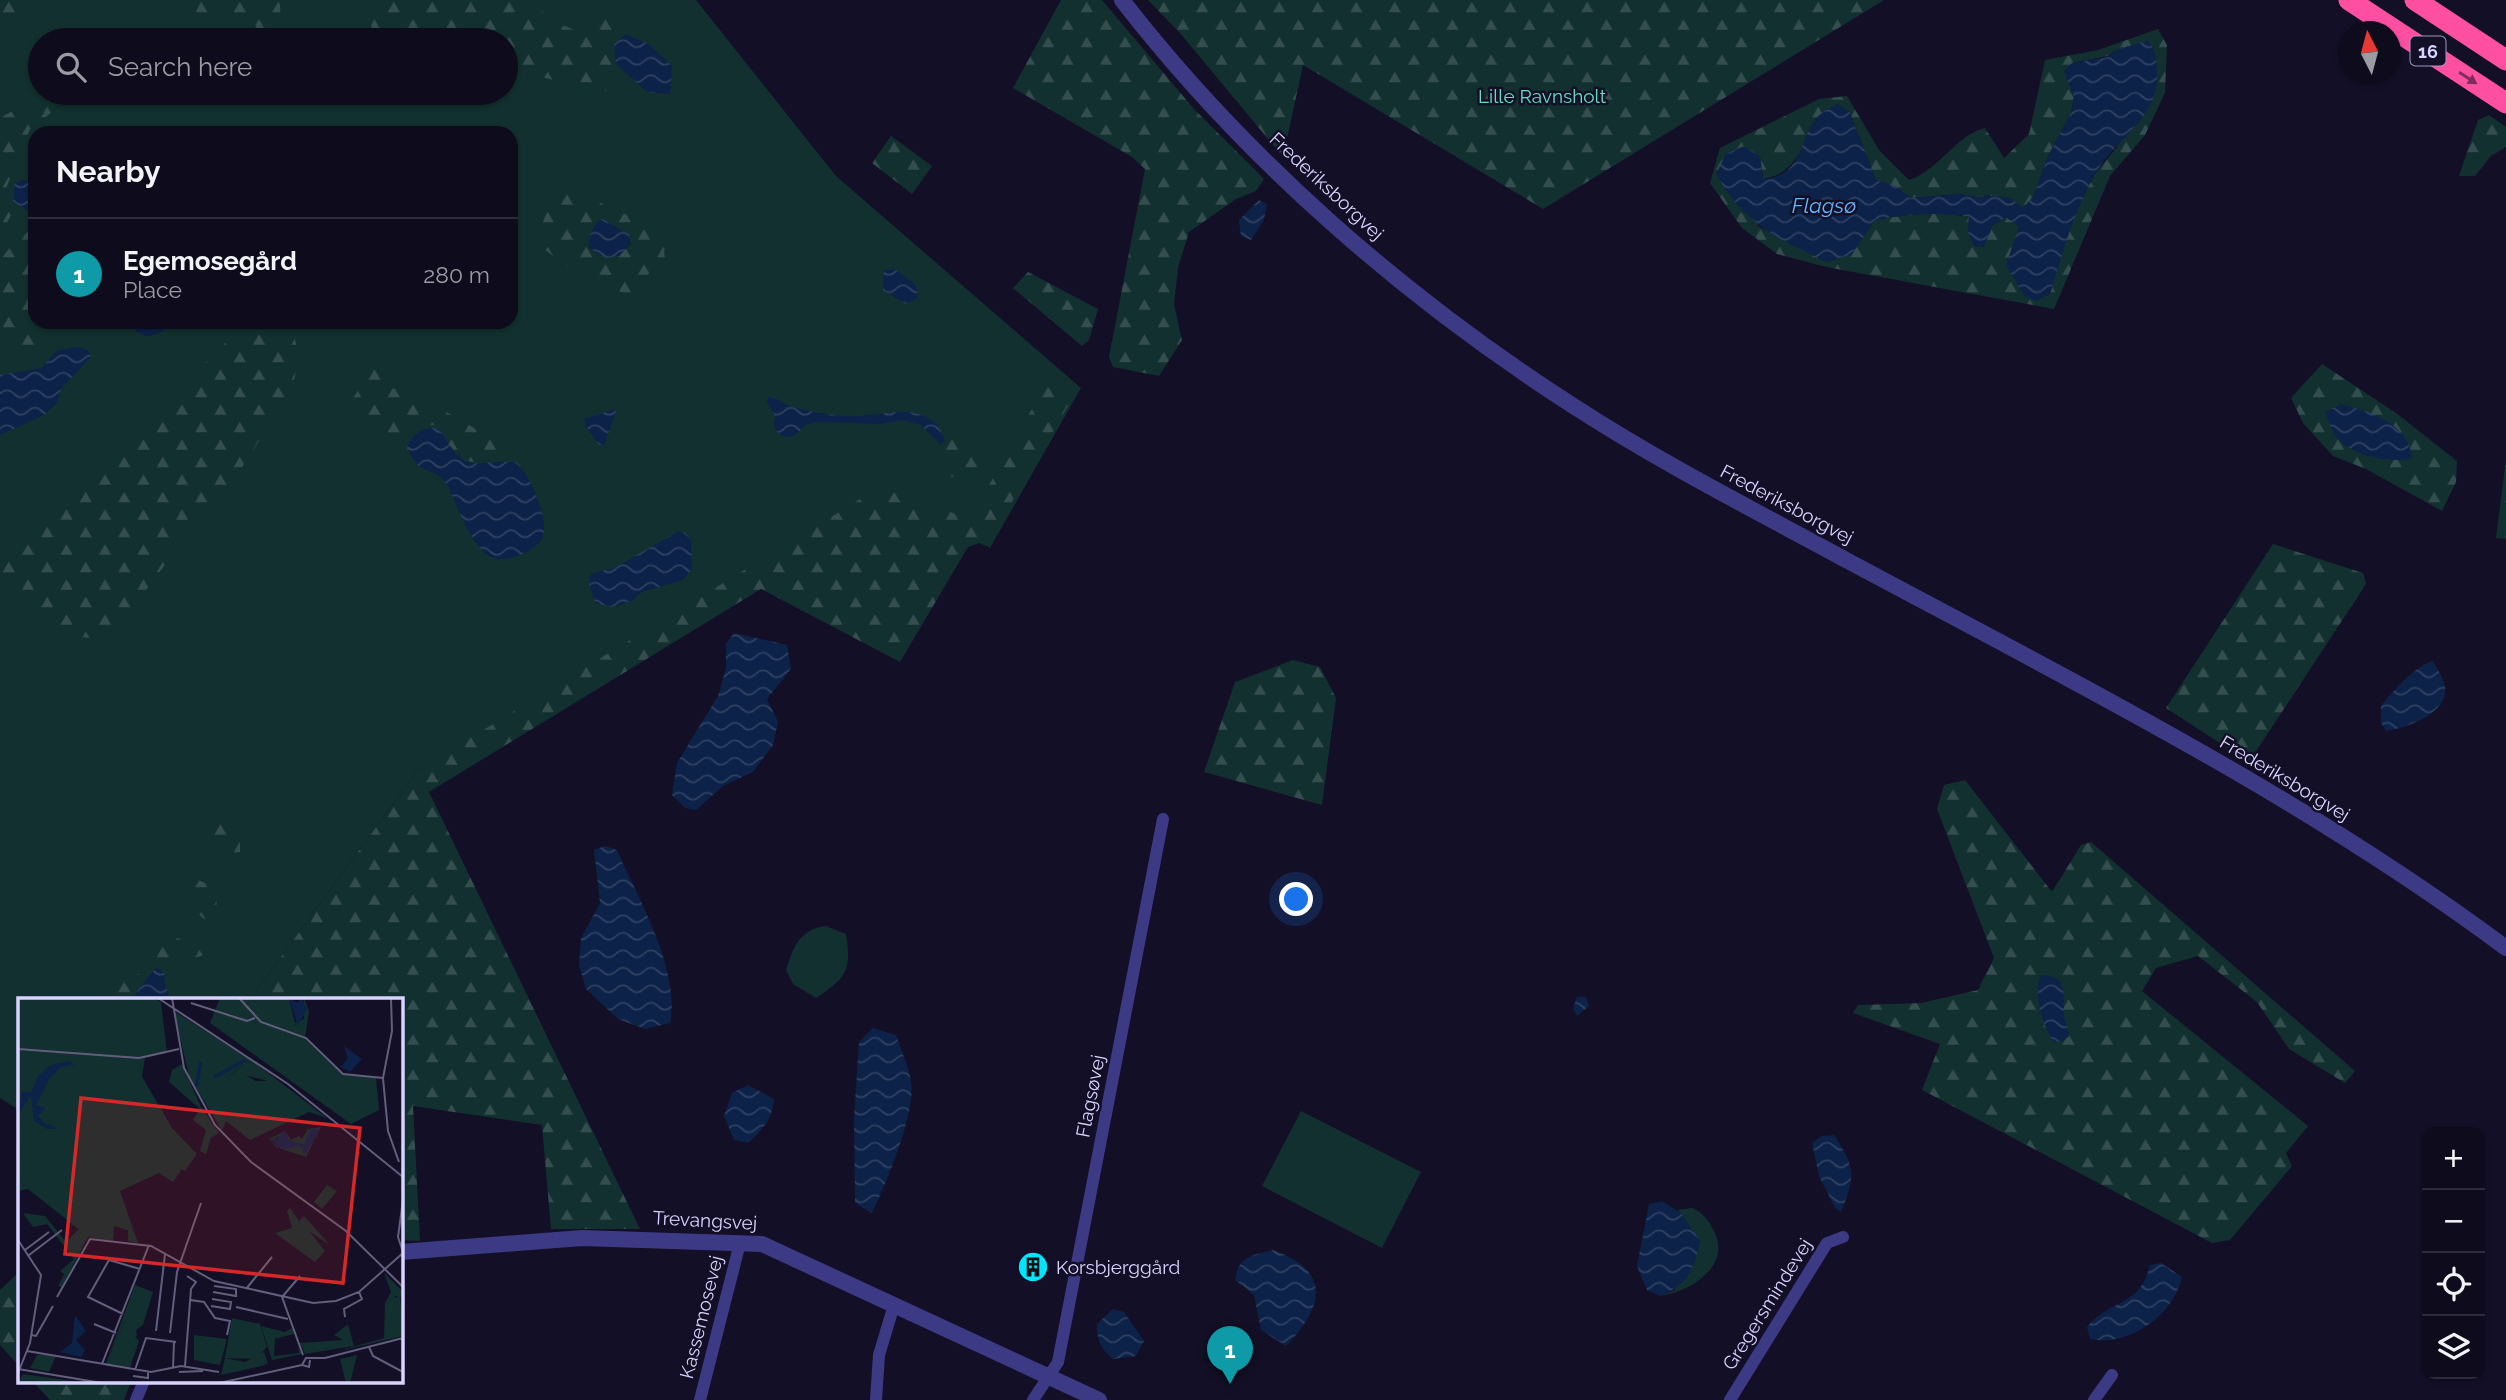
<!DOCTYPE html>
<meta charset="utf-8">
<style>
:root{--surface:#0e0b1c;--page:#171425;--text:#f1f3f6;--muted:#9b9ba3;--line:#2e2b3b;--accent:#8c9099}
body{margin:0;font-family:Raleway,sans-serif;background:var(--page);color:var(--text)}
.controls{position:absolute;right:21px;bottom:21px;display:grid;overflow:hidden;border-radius:14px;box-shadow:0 2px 5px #0004}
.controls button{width:63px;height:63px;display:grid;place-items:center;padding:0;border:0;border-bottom:2px solid var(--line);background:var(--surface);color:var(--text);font:35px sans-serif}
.compass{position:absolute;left:2338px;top:21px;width:63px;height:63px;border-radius:50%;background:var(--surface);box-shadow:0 2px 5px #0004;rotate:354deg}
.you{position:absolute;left:1297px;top:900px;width:24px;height:24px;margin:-18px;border:5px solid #fff;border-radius:50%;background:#1a73e8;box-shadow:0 0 0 10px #1a73e833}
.badge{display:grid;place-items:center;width:46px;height:46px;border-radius:50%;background:var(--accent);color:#fff;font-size:23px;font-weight:700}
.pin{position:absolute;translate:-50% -58px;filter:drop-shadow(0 2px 4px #0008)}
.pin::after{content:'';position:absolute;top:37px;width:24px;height:21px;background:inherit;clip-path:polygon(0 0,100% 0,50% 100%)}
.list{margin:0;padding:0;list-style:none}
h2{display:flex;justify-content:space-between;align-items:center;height:91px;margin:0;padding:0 28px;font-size:30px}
h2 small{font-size:23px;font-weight:400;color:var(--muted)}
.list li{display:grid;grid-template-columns:46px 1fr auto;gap:21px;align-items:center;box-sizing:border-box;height:112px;padding:0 28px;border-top:2px solid var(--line)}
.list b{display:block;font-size:26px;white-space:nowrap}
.list p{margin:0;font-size:23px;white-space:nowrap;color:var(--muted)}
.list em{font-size:23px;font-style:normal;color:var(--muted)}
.icon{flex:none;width:38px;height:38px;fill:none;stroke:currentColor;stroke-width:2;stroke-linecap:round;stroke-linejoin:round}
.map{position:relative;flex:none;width:2506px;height:1400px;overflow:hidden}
.search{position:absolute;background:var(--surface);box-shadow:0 2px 5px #0004;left:28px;top:28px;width:490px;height:77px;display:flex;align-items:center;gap:18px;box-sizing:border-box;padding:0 24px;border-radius:38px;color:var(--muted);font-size:26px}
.panel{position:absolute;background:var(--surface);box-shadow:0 2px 5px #0004;left:28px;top:126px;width:490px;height:203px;border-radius:21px}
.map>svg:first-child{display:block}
.grass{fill:#12302f;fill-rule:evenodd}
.forest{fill:url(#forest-firs);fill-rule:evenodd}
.water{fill:url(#water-waves)}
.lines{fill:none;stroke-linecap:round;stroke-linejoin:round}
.minor{stroke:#3d3a85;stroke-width:12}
.tertiary{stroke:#3d3a85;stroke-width:16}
.motorway{stroke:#ff4fa3;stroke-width:21}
.oneway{fill:#7d2c5e}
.labels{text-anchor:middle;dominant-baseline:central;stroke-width:5;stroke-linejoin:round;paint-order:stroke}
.shield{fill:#130f26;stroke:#9e99be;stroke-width:2}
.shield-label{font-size:18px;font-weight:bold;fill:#d9d4ff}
.park-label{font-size:19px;fill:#5fe0c0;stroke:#130f26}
.street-label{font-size:19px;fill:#d9d4ff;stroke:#130f26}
.poi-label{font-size:19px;fill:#d9d4ff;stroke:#130f26;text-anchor:start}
.water-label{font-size:21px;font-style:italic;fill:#62b6ff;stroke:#130f26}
.inset-river{fill:none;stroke:#0c2248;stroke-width:3.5}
.inset-road{fill:none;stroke:#625e7d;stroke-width:2}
.view{fill:#d62828;fill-opacity:0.15;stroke:#d62828;stroke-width:3.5}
.inset-edge{fill:none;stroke:#d9d4ff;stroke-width:3.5}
</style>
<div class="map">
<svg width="2506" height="1400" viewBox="0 0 2506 1400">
<defs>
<pattern id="forest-firs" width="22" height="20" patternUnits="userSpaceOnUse" patternTransform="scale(1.75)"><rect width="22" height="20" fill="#12302f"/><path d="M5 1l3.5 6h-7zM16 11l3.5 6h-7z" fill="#344d4e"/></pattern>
<pattern id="water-waves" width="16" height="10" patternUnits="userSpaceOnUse" patternTransform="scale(1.75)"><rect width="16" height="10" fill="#0c2248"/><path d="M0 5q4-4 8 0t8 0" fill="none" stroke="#2f4163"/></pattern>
</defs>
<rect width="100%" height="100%" fill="#130f26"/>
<g class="grass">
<path d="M0,0H696L836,176L1081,388L990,548L880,498L753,582L418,770L250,999H19V1110L0,1098ZM40,40H506V93H40ZM35,133H511V322H35Z"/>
<path d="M826,926L846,934C852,971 846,978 816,998L793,984L786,970C793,947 800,929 826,926Z"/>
<path d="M1301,1111L1421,1172L1382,1248L1262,1186Z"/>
<path d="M1692,1208C1703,1212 1708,1220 1714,1231C1732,1266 1690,1292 1660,1296L1675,1290L1681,1213L1677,1210Z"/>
</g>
<g class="forest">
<path d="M0,0H26L15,14L0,23Z"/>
<path d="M203,0H280L281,40H261L252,17H213L201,23L196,18L197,4Z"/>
<path d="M360,0H533L549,20L575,30L587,20L603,13L618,24L607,91C575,80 533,83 506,61V40H377Z"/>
<path d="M1061,0H1102L1194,109L1264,179L1256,191L1236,199L1189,232L1178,268L1174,304L1182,340L1159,376L1113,367L1109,357L1145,169L1132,157L1013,88Z"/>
<path d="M1148,0H1884L1543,209L1303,65L1283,157L1180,33Z"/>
<path d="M2158,29L2167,45L2165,93L2145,135L2110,176L2054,309L1826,267L1777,254L1742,228L1710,183L1720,148L1819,99L1847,96L1879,150L1909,180C1941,169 1954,136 1985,128L2004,158L2029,134L2045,60L2098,50ZM2118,49L2117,147L2094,175L2069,227L2050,294L2020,227L2006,217L1993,225L1968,232L1969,217C1937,211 1907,214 1875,220L1852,253L1827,262L1758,226L1760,156L1763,179C1795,175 1806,142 1818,116L1849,111L1876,180L1897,187L1910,198L1960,194L2023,208L2033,197L2048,156L2071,113L2074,97L2072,63L2108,56Z"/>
<path d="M45,93H77L30,129L7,186L11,215L0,236V118Z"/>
<path d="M2489,115L2506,127V147L2491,156L2475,176H2459L2478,120Z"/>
<path d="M891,136L932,166L912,194L872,163Z"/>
<path d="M569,185L589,193L612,212L632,215L635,220L671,229L674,239L664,251L665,258L641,281L635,283L632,293L625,294L561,262L535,242L548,209ZM605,219L622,228L631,244L610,258L595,253L588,244Z"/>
<path d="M35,227V322H86L67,334L21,353L0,325V260L16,240Z"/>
<path d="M1028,272L1098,309L1089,340L1082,346L1013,288Z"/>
<path d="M247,322H291L299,357L292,390L213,512L179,546L111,637L107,641L63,634L0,590V560Z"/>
<path d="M376,363L396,369L388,386L443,410L509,448L501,462C476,465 463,464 448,443L450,437L446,427L425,424L405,433L412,461L402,466L390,435L339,409L353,398Z"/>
<path d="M2322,364L2396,413L2457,461L2456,482L2442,511L2366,469L2333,456L2303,423L2291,398Z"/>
<path d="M1047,382L1076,392L990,539L968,547L900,662L761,589L429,792L640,1229H551L542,1125L413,1106L420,1241L401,1240V999H250L418,770L880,487L970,519Z"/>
<path d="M965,436L988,455V470L980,483C959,479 934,478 936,451L945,441Z"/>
<path d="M2506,459V539L2496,538Z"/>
<path d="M2273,544L2363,573L2366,584L2249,762L2166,708Z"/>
<path d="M1293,660L1320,667L1336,698L1322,805L1204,772L1235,682Z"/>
<path d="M1965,780L2052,892L2081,845L2091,842L2355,1071L2345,1083L2289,1049L2257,1002L2198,956L2156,968L2142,991L2308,1126L2286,1153L2292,1166L2230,1240L2212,1243L1922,1090L1940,1044L1853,1013L1858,1005L1921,1003L1978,990L1994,958L1937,809L1944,785Z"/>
<path d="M230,818L240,827V852L214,859L199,838L219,819Z"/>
<path d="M198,880C220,887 217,901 216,920L204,919L196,912L190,886Z"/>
<path d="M175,937L198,948L203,955L172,967L147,961L134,971L143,977L129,999H101C101,983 118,968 130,957H137C151,940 149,945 169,946Z"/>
<path d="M19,1272V1366L0,1345V1290Z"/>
<path d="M32,1381H131L124,1400H50Z"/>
</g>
<g class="water">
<path d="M626,34L650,45L672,66L670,94L647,92L616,64L614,44Z"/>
<path d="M2148,41C2156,51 2156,59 2157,71C2160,120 2113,139 2093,178C2072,216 2063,253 2050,294L2037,301L2024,296L2006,265L2019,227L2006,217L1993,225L1984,247L1974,246L1968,232L1969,217C1937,211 1907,214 1875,220L1852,254L1827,262C1778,239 1744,224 1716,174L1726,154L1744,146L1760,156L1763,179C1805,176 1798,137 1818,116C1822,111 1832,108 1837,104L1849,111L1876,180L1897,187L1910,198L1960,194L1983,198L1985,195L2010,198L2023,208L2033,197L2048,156L2071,113L2074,97L2064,71L2072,63L2108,57L2118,49Z"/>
<path d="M23,180L35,182V216L13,201L15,183Z"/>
<path d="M1259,200L1267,204L1264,220L1251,240L1241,236L1239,220Z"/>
<path d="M602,219L629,234L631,244L619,256L605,258L589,248C588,238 593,223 602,219Z"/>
<path d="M895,269L916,285L918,298L906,304L883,290L884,270Z"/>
<path d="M134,322H172L162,332L148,337L136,332Z"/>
<path d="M76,347L88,350L91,357L61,389L57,403L44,415L0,435V375L42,368L56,351Z"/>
<path d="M771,396C778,399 784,404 790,406C807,412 826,414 844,416C878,419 931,394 945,441L941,445L921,425L902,420L880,424L818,422L807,424L794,436L785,437C775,433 772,425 775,416L766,400Z"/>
<path d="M2340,404C2370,411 2410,424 2412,459C2387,462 2356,458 2337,438C2332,433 2329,420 2325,412Z"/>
<path d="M615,409L616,412L604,445H599L586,427L584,419Z"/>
<path d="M433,428L440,430C468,478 471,459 516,462C529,473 549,518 543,536C538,552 501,566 487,555C469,541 457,505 447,485C436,464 417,479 407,446C413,436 419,428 433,428Z"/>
<path d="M677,532H684L691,539L692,569L683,580L642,592L632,601L612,607L595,603L589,584L591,574L616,567Z"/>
<path d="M734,633L787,645L791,669L767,699L778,722L773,745L753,772L723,786L696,810L685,808L672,795L677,763L718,696L726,668V644Z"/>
<path d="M2433,661C2437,669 2444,678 2445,687C2449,713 2407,728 2386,731L2381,723V706C2391,693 2417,664 2433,661Z"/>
<path d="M605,846L617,850C638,898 681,971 670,1023L645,1029L618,1019L586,989L579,965L581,938L600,903L594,850Z"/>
<path d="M157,967L166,975L164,981L170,999H134L139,988Z"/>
<path d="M2041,975C2068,975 2063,994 2064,1015C2065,1022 2069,1029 2069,1036L2063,1041L2054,1042C2043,1028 2032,992 2041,975Z"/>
<path d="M1577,997H1586L1589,1006L1577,1016L1573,1008Z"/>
<path d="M873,1028L896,1035C901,1050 909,1067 911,1082C916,1112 886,1185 872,1213L855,1203L854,1118L859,1042Z"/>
<path d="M748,1085L774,1099C772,1120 763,1129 748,1143L734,1140L724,1116L732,1093Z"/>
<path d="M1834,1135C1855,1167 1856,1175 1841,1212L1835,1208L1819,1176L1812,1143L1822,1136Z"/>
<path d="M1662,1201L1681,1213L1700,1241C1694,1270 1689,1284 1660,1296L1647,1290L1637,1266L1649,1204Z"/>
<path d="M1273,1250C1332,1271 1324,1307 1286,1346L1261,1330L1254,1295L1235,1280C1238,1257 1251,1255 1273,1250Z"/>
<path d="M2161,1263L2182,1277C2173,1316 2129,1347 2090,1339L2087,1327C2109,1299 2140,1308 2150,1265Z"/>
<path d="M1113,1309L1124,1312L1144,1341L1136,1356L1113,1359C1100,1348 1097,1340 1097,1324Z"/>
</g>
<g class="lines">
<g class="minor">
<path d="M136,1400L144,1381"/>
<path d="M700,1400L740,1243"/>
<path d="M876,1400L879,1355L894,1305"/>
<path d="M1033,1400L1058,1362L1163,819"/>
<path d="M1730,1400L1827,1243L1843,1237"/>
<path d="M2094,1400L2112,1375"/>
</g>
<g class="tertiary">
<path d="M1122,0C1246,160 1405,298 1575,407C1663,464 1756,511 1848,561C2072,681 2302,796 2506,948"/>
<path d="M401,1252L582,1238L762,1244L1099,1400"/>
</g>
<g class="motorway">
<path d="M2349,0L2506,103"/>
<path d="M2415,0L2506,60"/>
</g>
</g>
<defs><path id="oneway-solid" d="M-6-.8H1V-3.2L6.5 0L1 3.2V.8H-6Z" transform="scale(1.75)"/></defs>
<use class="oneway" href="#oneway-solid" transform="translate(2468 78) rotate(33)"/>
<defs>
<g id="building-disc" transform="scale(1.575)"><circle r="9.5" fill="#00e5ff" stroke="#130f26"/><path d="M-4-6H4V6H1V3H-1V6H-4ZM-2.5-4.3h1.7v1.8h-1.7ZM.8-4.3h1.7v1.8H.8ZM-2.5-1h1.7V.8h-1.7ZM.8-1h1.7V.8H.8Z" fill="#111"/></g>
</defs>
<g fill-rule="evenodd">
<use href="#building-disc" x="1033" y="1267"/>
</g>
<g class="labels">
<rect class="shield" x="2410.5" y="36.5" width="35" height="29" rx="5"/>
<g class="shield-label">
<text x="2428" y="51">16</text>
</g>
<g class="park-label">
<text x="1542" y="96">Lille Ravnsholt</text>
</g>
<g class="street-label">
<text transform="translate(1327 186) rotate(43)">Frederiksborgvej</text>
<text transform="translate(1787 504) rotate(28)">Frederiksborgvej</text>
<text transform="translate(2285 778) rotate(31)">Frederiksborgvej</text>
<text transform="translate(1090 1096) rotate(-79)">Flagsøvej</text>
<text transform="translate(705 1220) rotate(3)">Trevangsvej</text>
<text transform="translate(1767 1304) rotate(-58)">Gregersmindevej</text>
<text transform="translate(701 1317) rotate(-76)">Kassemosevej</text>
</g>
<g class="poi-label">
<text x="1056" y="1267">Korsbjerggård</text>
</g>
<g class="water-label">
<text x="1824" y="205">Flagsø</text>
</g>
</g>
<g transform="translate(18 998)">
<rect width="385" height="385" fill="#130f26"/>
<path d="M0,0H133L112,58L154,130L179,156L167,173L155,166L101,191L63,233L10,191L0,193ZM231,63L249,74L250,83L226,77L209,80ZM382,297L385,334L369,335V305ZM106,324L121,343L112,370L87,368ZM330,326L336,348L287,356L282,345L325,342L316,337ZM246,354L250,365L244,368L203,377L207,360L227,364ZM339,357L332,385H328L322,361ZM5,376L69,385H0Z" fill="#12302f"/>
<path d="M0,0H22L33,14L28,21L17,24L15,35L6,38L0,37ZM50,0H135L143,4L149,55L127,60L122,90L131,98L90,73L30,108L35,96L71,78L73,70L56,58L26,59V54L43,55L56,40L72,42L81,20L73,46L60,44L59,52L99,53L116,34L128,4L121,5L107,31L99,35L108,6L86,10L75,3L54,13L39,8L41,2ZM202,0H271L277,25L286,21V0L291,13L287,41L325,77L358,80L361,112L333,126L192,25ZM156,13L236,64L309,120L291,114L232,142L208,123L204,133L171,78ZM231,63L249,74V83H238L222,74L209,80ZM164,66L183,109L201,135L193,140L188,156L182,153L188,132L175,122L182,111L151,84L154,72ZM101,83L124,109L131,110L129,117L105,110ZM72,109L59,128H70L73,136L52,137L53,128L44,127ZM0,123L43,167L33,170L29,178L1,188L14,177L0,172L6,155L0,145ZM303,129L288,159L258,149L251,141L267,133L273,142L281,138L284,141L290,131ZM297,131L300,138L290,150L273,146L263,151L253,143L267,134L270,142L286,147ZM88,138L91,147L68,172L54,164ZM175,155L155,184L141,175L102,193L120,245L110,243V232L96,228L95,243L70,239L44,289L40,288L46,276L42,273L56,261L29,226L15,229L5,215L27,218L48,244L100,191L155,165L165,169L162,161L168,164ZM309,187L319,193L304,211L296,204ZM272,210L281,223L286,218L312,247L291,233L307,253L297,264L257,235L274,230L269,213ZM366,275L385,294V299L377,298L376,303L369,305L373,317L369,334L384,333L385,338L313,355L366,340L367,305L373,294ZM117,287L135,294L125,327L118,332L119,338L112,337L106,324L87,368ZM243,328L267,334L274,330L276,336L257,341L256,358L281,355L280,348L284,356L254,362ZM176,337L209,341L202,367L176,362Z" fill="#12302f" fill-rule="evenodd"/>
<path d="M184,343L200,345L203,349L196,358L182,359Z" fill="#12302f"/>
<path d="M214,320L242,326L249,349L238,361L207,360ZM29,356L38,358L31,374L12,370L19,357Z" fill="#12302f"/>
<path d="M271,0L279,5L284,0L289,11L280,28ZM326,48L344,61L332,74L323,69L330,60ZM51,63L56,67L43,69L32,80L18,107L28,110L20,117L25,124L40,131H29L16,123L13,97L0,117L4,93L13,95L20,78L33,67ZM302,131L286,158L284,148L263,151L252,140L258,141L266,133L270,142L286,147L292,132ZM57,317L68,333L58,342L67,352L63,359L42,354L54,345Z" fill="#0c2248"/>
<path class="inset-river" d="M196,79L228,62M178,90L183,64"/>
<path class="inset-road" d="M140,0L270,86L385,179M154,0L166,70L197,127L233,164L328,233L385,289M221,0L243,24L288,40L325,76L365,80M373,0L374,33L365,80L370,133L381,164M173,5L229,23L237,20M0,51L121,60L161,51M385,202L380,239L385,254M0,242L23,277L12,345L0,375M7,252L31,234M11,257L44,232M282,278L264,299L285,357M228,291L254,259M195,294L218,298V291L196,288M39,299L72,241L133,248L196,283L295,305L318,303L341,294L385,255M172,302L186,304L197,320L212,323L209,337M193,308L212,311L213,304L194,301M218,309L270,321M105,316L70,299L91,262L122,271M327,319L326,311L344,301L341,294M76,326L98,335M138,333L147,256M152,335L159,274L183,205M13,337L18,338L35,308M351,349L355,358L385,374M9,353L133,374L163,368L201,374M292,362L291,369L284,367L288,360H307L385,340M84,366L131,247M167,368L173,291L178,284L169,278M155,370L156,344M0,371L84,385M117,372L128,340L158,344M161,374L185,373M115,378L130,380V374M201,385L284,367"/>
<path class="view" d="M63,100L342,130L325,285L47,256Z"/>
<rect width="385" height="385" class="inset-edge"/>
</g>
</svg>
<div class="controls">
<button>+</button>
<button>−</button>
<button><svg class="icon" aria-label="locate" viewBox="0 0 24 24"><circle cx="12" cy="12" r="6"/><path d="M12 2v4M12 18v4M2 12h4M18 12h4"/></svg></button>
<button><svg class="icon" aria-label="layers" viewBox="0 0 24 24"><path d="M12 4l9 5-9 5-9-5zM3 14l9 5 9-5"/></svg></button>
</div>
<svg class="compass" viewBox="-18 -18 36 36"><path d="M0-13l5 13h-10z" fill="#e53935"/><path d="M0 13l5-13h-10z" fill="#9b9ba3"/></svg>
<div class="you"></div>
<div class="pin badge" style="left:1230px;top:1384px;background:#0f9aa8">1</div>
<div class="search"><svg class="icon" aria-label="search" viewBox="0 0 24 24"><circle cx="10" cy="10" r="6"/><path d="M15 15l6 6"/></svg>Search here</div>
<section class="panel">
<h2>Nearby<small></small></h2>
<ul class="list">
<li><span class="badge" style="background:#0f9aa8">1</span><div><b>Egemosegård</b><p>Place</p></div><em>280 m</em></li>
</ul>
</section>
</div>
